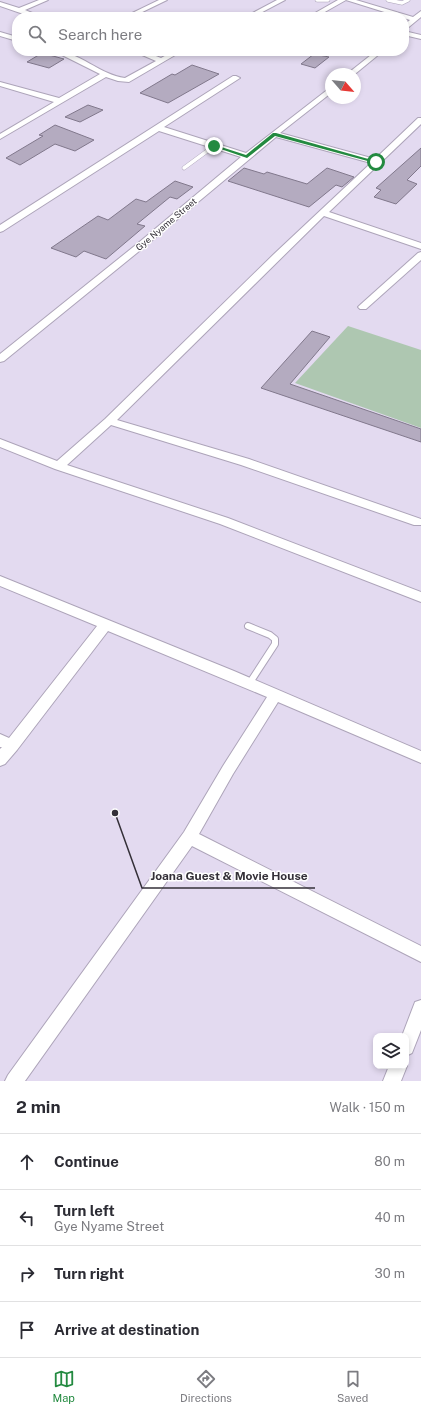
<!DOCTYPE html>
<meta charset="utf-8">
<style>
:root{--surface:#fff;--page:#f2f2f3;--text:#2b2b33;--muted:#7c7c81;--line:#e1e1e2;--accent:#238a40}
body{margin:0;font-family:"Public Sans",sans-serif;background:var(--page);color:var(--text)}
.controls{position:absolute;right:12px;bottom:12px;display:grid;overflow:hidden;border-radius:8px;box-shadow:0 2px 6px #0003}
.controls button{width:36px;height:36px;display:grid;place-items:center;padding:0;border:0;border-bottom:1px solid var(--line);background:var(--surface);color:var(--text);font:20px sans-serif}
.compass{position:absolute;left:325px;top:68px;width:36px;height:36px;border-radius:50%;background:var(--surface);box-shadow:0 2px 6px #0003;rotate:118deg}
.stop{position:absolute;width:12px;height:12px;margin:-9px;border:3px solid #238a40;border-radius:50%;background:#fff}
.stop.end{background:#238a40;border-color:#fff;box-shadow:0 1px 4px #0008}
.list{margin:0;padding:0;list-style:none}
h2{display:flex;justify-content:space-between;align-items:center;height:52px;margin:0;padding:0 16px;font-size:17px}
h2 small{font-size:13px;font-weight:400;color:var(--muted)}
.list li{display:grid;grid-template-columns:26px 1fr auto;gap:12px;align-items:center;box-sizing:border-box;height:56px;padding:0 16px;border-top:1px solid var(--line)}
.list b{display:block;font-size:15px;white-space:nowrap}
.list p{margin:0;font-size:13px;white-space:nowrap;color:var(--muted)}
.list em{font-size:13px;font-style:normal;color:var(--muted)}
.icon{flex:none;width:22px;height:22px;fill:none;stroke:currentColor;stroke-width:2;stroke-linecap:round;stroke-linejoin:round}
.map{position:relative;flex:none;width:421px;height:1081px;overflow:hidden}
.search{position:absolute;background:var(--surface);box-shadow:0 2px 6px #0003;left:12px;right:12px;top:12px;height:44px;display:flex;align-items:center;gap:10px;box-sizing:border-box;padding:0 14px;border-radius:16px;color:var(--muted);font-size:15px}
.sheet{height:276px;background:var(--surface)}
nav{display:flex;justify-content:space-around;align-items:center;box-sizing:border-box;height:56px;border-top:1px solid var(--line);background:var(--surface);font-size:11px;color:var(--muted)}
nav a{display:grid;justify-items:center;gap:2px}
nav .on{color:var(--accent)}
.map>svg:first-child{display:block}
.green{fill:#aec7b1}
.building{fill:#b4abc0;stroke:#81788c}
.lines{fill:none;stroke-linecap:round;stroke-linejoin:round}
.lane-far1-casing{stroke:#ada4b9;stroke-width:4.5}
.lane-casing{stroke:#ada4b9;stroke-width:8}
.street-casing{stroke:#ada4b9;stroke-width:2}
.lane-far1{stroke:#fff;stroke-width:3.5}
.lane{stroke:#fff;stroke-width:6}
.street{fill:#fff;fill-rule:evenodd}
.route{fill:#238a40}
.labels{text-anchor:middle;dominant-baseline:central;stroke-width:3;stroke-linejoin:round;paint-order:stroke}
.far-street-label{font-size:9px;fill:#343038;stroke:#fff}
.leader{fill:none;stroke:#343038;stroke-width:1.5}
.callout-dot{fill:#343038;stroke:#fff;stroke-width:1.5}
.callout-label{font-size:12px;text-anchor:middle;font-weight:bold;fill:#343038;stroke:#fff;stroke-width:3;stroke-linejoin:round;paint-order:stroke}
</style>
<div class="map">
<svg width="421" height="1081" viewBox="0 0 421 1081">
<rect width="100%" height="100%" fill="#e3daf0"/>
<path class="green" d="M348,326L421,350V428L295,383Z"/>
<g class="building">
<path d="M42,53L64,59L49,68L27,62Z"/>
<path d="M314,54L329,57L315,68L301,64Z"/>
<path d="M192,65L219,74L168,103L140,93L172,74L175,75Z"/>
<path d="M88,105L103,110L80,122L65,117Z"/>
<path d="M55,125L94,140L75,151L55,144L20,165L6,158L43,136L39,135Z"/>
<path d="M421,148V166L407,180L417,184L396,204L374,197L381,190L376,188Z"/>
<path d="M244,168L264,174L267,172L307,184L327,168L354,177L342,187L336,185L309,207L228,181Z"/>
<path d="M175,181L193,187L177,199L170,197L137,224L145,226L106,259L84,251L76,257L51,248L98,216L108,220L136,199L146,202Z"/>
<path d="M312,331L330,337L290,384L421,429V442L261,388Z"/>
</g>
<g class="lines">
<g class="lane-far1-casing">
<g id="lane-far1">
<path d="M317,0H328"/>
<path d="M388,0L402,3L408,0"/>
<path d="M362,51L376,54"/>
<path d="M184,168L214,146"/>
</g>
</g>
<g class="lane-casing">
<path id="lane" d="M248,626L270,635L275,639V644L249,684"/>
</g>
<g class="street-casing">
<g id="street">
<path d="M39,0H48L25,10L42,17H32L0,6V2L19,8Z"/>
<path d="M159,0H167L132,17H124Z"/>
<path d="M277,0H285L253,17H245Z"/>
<path d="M338,0H356L413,17L421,11V17L404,31L421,35V39L404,35V25L410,20L346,0L316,17H308Z"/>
<path d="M0,32L17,37V41L0,36Z"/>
<path d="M54,51C79,51 100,75 125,78L156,61L133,51H143L161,58L174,51H182L129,82L118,81L106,77L0,139V134L54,102L0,86V82L59,98L100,74Z"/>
<path d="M376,51H383L355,74H347Z"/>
<path d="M233,76H236L240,78L164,127L246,153L331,87V93L280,133L375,159L418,118H421V124L329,212L421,243V249L324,216L117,420L249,459L421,519V525H414L241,465L111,425L67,465L228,518L421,592V602L220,524L55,469L0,447V439L57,461L105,419L274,254L371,163L276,137L143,248L4,361L0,362V354L137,244L241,157L159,131L3,231L0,232V225Z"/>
<path d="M421,252V260L366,309H360L358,307L360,305L418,253Z"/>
<path d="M0,576L234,671L421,751V763L278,702L233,774L199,834L421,946V962L192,846L25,1081H5L8,1075L184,832L223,766L267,697L108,631L17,750L5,764L0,766V749L2,747H0V734L9,738L97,626L0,586Z"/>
<path d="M421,1000V1030L412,1053L406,1056V1036H402L415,1002Z"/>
<path d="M406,1064L407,1066L401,1081H383L389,1066H406Z"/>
</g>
</g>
<use href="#lane-far1" class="lane-far1"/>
<use href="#lane" class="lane"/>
<use href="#street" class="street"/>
</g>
<path class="route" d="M273,133H276L379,162L375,163L275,136L247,158L212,146L215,145L246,155Z"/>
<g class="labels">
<g class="far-street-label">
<text transform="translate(166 224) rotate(-40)">Gye Nyame Street</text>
</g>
</g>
<path class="leader" d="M115 813L142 888H315"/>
<circle class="callout-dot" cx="115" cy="813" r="4"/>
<g class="callout-label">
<text x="229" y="880">Joana Guest &amp; Movie House</text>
</g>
</svg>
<div class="controls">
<button><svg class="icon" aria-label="layers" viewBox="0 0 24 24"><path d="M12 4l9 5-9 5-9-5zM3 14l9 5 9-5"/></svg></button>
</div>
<svg class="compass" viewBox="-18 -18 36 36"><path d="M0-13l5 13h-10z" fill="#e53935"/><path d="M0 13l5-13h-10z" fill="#7c7c81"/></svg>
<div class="stop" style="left:376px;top:162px"></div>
<div class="stop end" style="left:214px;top:146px"></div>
<div class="search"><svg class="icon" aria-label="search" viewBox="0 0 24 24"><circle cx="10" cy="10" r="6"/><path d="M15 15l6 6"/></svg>Search here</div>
</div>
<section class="sheet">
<h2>2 min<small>Walk · 150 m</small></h2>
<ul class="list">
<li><svg class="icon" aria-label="ahead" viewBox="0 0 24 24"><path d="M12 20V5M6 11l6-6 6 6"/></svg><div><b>Continue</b></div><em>80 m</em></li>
<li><svg class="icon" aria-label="left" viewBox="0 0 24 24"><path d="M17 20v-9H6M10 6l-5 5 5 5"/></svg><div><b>Turn left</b><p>Gye Nyame Street</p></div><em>40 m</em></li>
<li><svg class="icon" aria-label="right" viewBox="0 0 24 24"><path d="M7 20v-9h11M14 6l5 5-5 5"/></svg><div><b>Turn right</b></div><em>30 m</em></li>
<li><svg class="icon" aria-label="arrive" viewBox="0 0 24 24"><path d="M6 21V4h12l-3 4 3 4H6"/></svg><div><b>Arrive at destination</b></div></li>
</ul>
</section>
<nav>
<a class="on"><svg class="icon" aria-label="map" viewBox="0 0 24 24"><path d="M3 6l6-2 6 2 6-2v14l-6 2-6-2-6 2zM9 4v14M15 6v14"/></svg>Map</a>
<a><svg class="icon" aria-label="directions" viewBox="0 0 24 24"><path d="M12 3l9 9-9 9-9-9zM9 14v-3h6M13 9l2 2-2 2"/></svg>Directions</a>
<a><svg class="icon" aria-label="saved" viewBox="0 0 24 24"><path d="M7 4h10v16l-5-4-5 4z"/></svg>Saved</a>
</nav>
